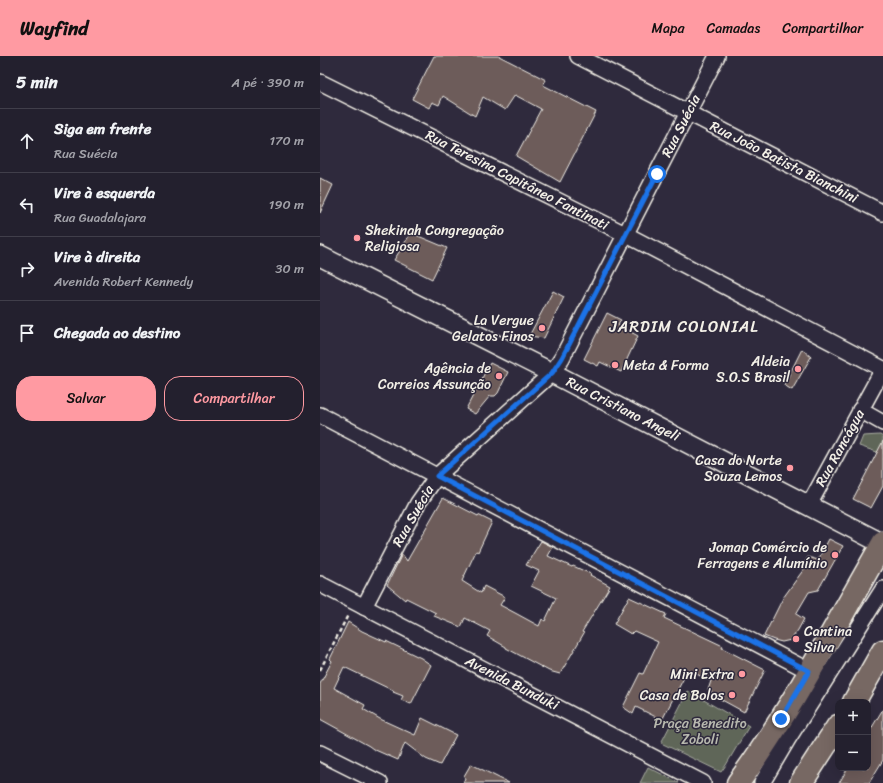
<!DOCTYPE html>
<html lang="pt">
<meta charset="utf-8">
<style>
:root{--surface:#23202e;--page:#2b2836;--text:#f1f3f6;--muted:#a3a3aa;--line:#403e4a;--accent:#ff9aa2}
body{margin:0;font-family:Sriracha,sans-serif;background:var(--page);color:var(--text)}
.controls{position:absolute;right:12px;bottom:12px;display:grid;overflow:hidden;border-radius:8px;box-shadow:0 4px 16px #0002}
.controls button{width:36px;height:36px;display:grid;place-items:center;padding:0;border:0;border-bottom:1px solid var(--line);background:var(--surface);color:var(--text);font:20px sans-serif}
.stop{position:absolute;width:12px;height:12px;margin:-9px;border:3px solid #1a73e8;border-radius:50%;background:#fff}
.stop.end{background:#1a73e8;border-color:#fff;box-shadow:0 1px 4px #0008}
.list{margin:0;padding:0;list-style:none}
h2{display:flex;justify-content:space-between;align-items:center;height:52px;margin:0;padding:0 16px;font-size:17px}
h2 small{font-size:13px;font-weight:400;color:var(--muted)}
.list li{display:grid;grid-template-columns:26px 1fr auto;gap:12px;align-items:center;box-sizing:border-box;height:64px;padding:0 16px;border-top:1px solid var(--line)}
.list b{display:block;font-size:15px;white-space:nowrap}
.list p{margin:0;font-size:13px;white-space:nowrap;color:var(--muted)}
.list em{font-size:13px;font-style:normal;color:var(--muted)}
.actions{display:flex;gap:8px;padding:12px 16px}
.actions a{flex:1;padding:9px 0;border:1px solid var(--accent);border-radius:16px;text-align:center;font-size:14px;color:var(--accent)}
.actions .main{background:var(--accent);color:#111}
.icon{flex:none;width:22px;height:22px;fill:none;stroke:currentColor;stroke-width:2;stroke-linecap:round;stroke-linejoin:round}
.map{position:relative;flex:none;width:563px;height:727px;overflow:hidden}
header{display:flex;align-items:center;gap:24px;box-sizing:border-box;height:56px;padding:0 20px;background:var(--accent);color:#111}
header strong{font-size:19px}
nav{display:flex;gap:22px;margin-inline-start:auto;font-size:14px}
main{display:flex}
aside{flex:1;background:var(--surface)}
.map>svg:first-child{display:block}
.green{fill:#5e6659;stroke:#a9aca0}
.building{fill:#6d5b5a;stroke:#f4f1e8}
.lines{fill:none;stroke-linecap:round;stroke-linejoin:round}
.minor-casing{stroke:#f4f1e8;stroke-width:18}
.tertiary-casing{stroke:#f4f1e8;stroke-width:22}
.primary-casing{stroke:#f4f1e8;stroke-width:25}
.path{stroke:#f4f1e8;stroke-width:2.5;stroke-dasharray:4 3;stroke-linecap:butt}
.minor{stroke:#2f2a3d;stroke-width:15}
.tertiary{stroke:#2f2a3d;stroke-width:19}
.primary{stroke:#776864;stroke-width:22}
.route{stroke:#1a73e8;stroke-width:5}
.poi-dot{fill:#ff9aa2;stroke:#2f2a3d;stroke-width:1.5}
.labels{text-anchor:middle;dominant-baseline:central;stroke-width:3;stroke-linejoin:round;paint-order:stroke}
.street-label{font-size:14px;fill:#f4f1e8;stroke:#2f2a3d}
.poi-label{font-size:14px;fill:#f4f1e8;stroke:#2f2a3d;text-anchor:end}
.park-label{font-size:14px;fill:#b8b9af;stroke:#2f2a3d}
.quarter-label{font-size:16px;letter-spacing:1px;fill:#f4f1e8;stroke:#2f2a3d}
</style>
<header>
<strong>Wayfind</strong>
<nav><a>Mapa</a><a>Camadas</a><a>Compartilhar</a></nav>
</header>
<main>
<aside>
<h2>5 min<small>A pé · 390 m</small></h2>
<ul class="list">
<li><svg class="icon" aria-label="ahead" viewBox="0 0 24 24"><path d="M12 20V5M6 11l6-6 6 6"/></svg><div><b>Siga em frente</b><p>Rua Suécia</p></div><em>170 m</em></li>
<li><svg class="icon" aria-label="left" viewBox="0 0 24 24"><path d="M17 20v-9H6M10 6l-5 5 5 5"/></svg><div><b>Vire à esquerda</b><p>Rua Guadalajara</p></div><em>190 m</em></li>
<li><svg class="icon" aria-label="right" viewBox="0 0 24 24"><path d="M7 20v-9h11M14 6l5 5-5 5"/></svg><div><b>Vire à direita</b><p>Avenida Robert Kennedy</p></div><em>30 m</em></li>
<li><svg class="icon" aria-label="arrive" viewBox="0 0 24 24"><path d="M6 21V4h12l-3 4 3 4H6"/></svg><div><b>Chegada ao destino</b></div></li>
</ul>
<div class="actions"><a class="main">Salvar</a><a>Compartilhar</a></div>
</aside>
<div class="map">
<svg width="563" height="727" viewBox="0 0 563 727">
<rect width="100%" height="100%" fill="#2f2a3d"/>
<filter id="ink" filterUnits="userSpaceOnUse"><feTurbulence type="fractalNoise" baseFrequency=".025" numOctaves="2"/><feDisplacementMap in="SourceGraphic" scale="8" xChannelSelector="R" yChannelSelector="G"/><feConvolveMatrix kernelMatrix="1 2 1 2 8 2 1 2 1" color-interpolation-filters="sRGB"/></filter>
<g filter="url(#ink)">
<g class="green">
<path d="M560,379L563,381V398L539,390L543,380Z"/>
<path d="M368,635L429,670L406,709L401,716L341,687Z"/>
<path d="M328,711L359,727H320Z"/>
</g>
<g class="building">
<path d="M114,0H179L226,24L223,29L276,56L240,126L196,100L221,53L195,39L185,54L163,41L155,60L123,40L119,49L112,46L109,52L92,43Z"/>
<path d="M0,122L13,129L0,157Z"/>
<path d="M91,177L127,192L112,223L74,204Z"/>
<path d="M233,235L244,241L224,282L209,280Z"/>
<path d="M287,257L301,264L298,269L318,280L301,316L280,306L278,310L264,303Z"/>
<path d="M482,293L491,301L472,334L464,329Z"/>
<path d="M170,307L188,316L178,337L175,340H170L155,358L146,353Z"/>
<path d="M563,385V430L551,452L533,443Z"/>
<path d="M123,442L158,460V459L172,466L158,496L156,495L142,525L161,537L164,530L185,541L180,549L197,558L219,570L222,563L225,565L236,542L211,530L219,515L206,509L221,485L233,491L228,500L252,511L253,510L271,518L270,519L290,530L262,576L264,577L240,618L229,615L186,592V591L167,580L170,575L145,562L141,571L114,560L116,557L86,542L85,544L67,529L82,498L87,505Z"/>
<path d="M509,483L523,490L498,534L489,536L476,558L484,563L478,574L471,584L462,586L454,584L444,580L463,542L484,513L482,511L488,501L498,504Z"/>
<path d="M309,541L346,558L344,562L403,590L402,592L445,614L424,656L391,638L392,636L388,634L391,625L368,614L342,664L316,651L313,658L303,651L320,617L323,618L338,586L314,575L311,578L294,568Z"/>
<path d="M28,566L42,575L66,586V585L101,602L111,609L91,648L81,644L83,640L73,636L74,635L24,611L14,632L45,649L43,653L60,663L95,679L102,662L136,679L120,709L106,703L85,687L78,704L53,693L49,690L0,663V628L12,605L10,603Z"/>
<path d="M563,653V704L549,727H519L528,712H548V678Z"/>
<path d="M151,708L189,727H143L145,722L144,720Z"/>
</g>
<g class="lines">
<g class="minor-casing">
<g id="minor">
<path d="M258,0L563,157"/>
<path d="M0,26L305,178L563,313"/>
<path d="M540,354L563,367"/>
<path d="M0,359L489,615"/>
<path d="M489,449L563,313"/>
<path d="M0,528L383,727"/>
<path d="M44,551L98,447L117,420L232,317L242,302L397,0"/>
<path d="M0,697L60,727"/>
<path d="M442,727L468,683L563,533"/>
</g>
</g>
<g class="tertiary-casing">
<path id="tertiary" d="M0,200L232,317L563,488"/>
</g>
<g class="primary-casing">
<g id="primary">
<path d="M534,646L563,595"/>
<path d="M418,727C473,652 516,568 563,487"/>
<path d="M481,727L518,670"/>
</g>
</g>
<path class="path" d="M0,614L28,559"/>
<use href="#minor" class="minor"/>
<use href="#tertiary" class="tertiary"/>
<use href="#primary" class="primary"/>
</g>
</g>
<g class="lines" filter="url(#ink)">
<path class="route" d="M337,118L242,302L232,317L117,420L489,615L461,663"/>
</g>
<g class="poi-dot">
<circle cx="37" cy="182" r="4"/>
<circle cx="222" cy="272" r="4"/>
<circle cx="295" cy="309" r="4"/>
<circle cx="478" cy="313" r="4"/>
<circle cx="179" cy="320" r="4"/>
<circle cx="470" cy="412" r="4"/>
<circle cx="515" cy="499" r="4"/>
<circle cx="476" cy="583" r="4"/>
<circle cx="422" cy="618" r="4"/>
<circle cx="412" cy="639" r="4"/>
</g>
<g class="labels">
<g class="street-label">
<text transform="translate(361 70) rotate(-63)">Rua Suécia</text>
<text transform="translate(464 106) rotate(27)">Rua João Batista Bianchini</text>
<text transform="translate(197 124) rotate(27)">Rua Teresina Capitâneo Fantinati</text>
<text transform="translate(303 353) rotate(27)">Rua Cristiano Angeli</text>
<text transform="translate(520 392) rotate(-61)">Rua Rancágua</text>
<text transform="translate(93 460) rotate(-60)">Rua Suécia</text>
<text transform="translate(192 627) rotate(27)">Avenida Bunduki</text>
</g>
<g class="poi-label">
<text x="45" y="174" text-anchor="start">Shekinah Congregação<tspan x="45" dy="16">Religiosa</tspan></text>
<text x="214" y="264">La Vergue<tspan x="214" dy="16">Gelatos Finos</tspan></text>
<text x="470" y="305">Aldeia<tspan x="470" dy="16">S.O.S Brasil</tspan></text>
<text x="303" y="309" text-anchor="start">Meta &amp; Forma</text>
<text x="171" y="312">Agência de<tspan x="171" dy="16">Correios Assunção</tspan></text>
<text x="462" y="404">Casa do Norte<tspan x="462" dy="16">Souza Lemos</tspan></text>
<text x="507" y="491">Jomap Comércio de<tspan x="507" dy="16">Ferragens e Alumínio</tspan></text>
<text x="484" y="575" text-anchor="start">Cantina<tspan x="484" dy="16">Silva</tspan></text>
<text x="414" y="618">Mini Extra</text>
<text x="404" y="639">Casa de Bolos</text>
</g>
<g class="park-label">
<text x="380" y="667">Praça Benedito<tspan x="380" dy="16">Zoboli</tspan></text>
</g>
<g class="quarter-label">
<text x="364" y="270">JARDIM COLONIAL</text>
</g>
</g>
</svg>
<div class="controls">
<button>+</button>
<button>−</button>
</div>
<div class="stop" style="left:337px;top:118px"></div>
<div class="stop end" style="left:461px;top:663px"></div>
</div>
</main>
